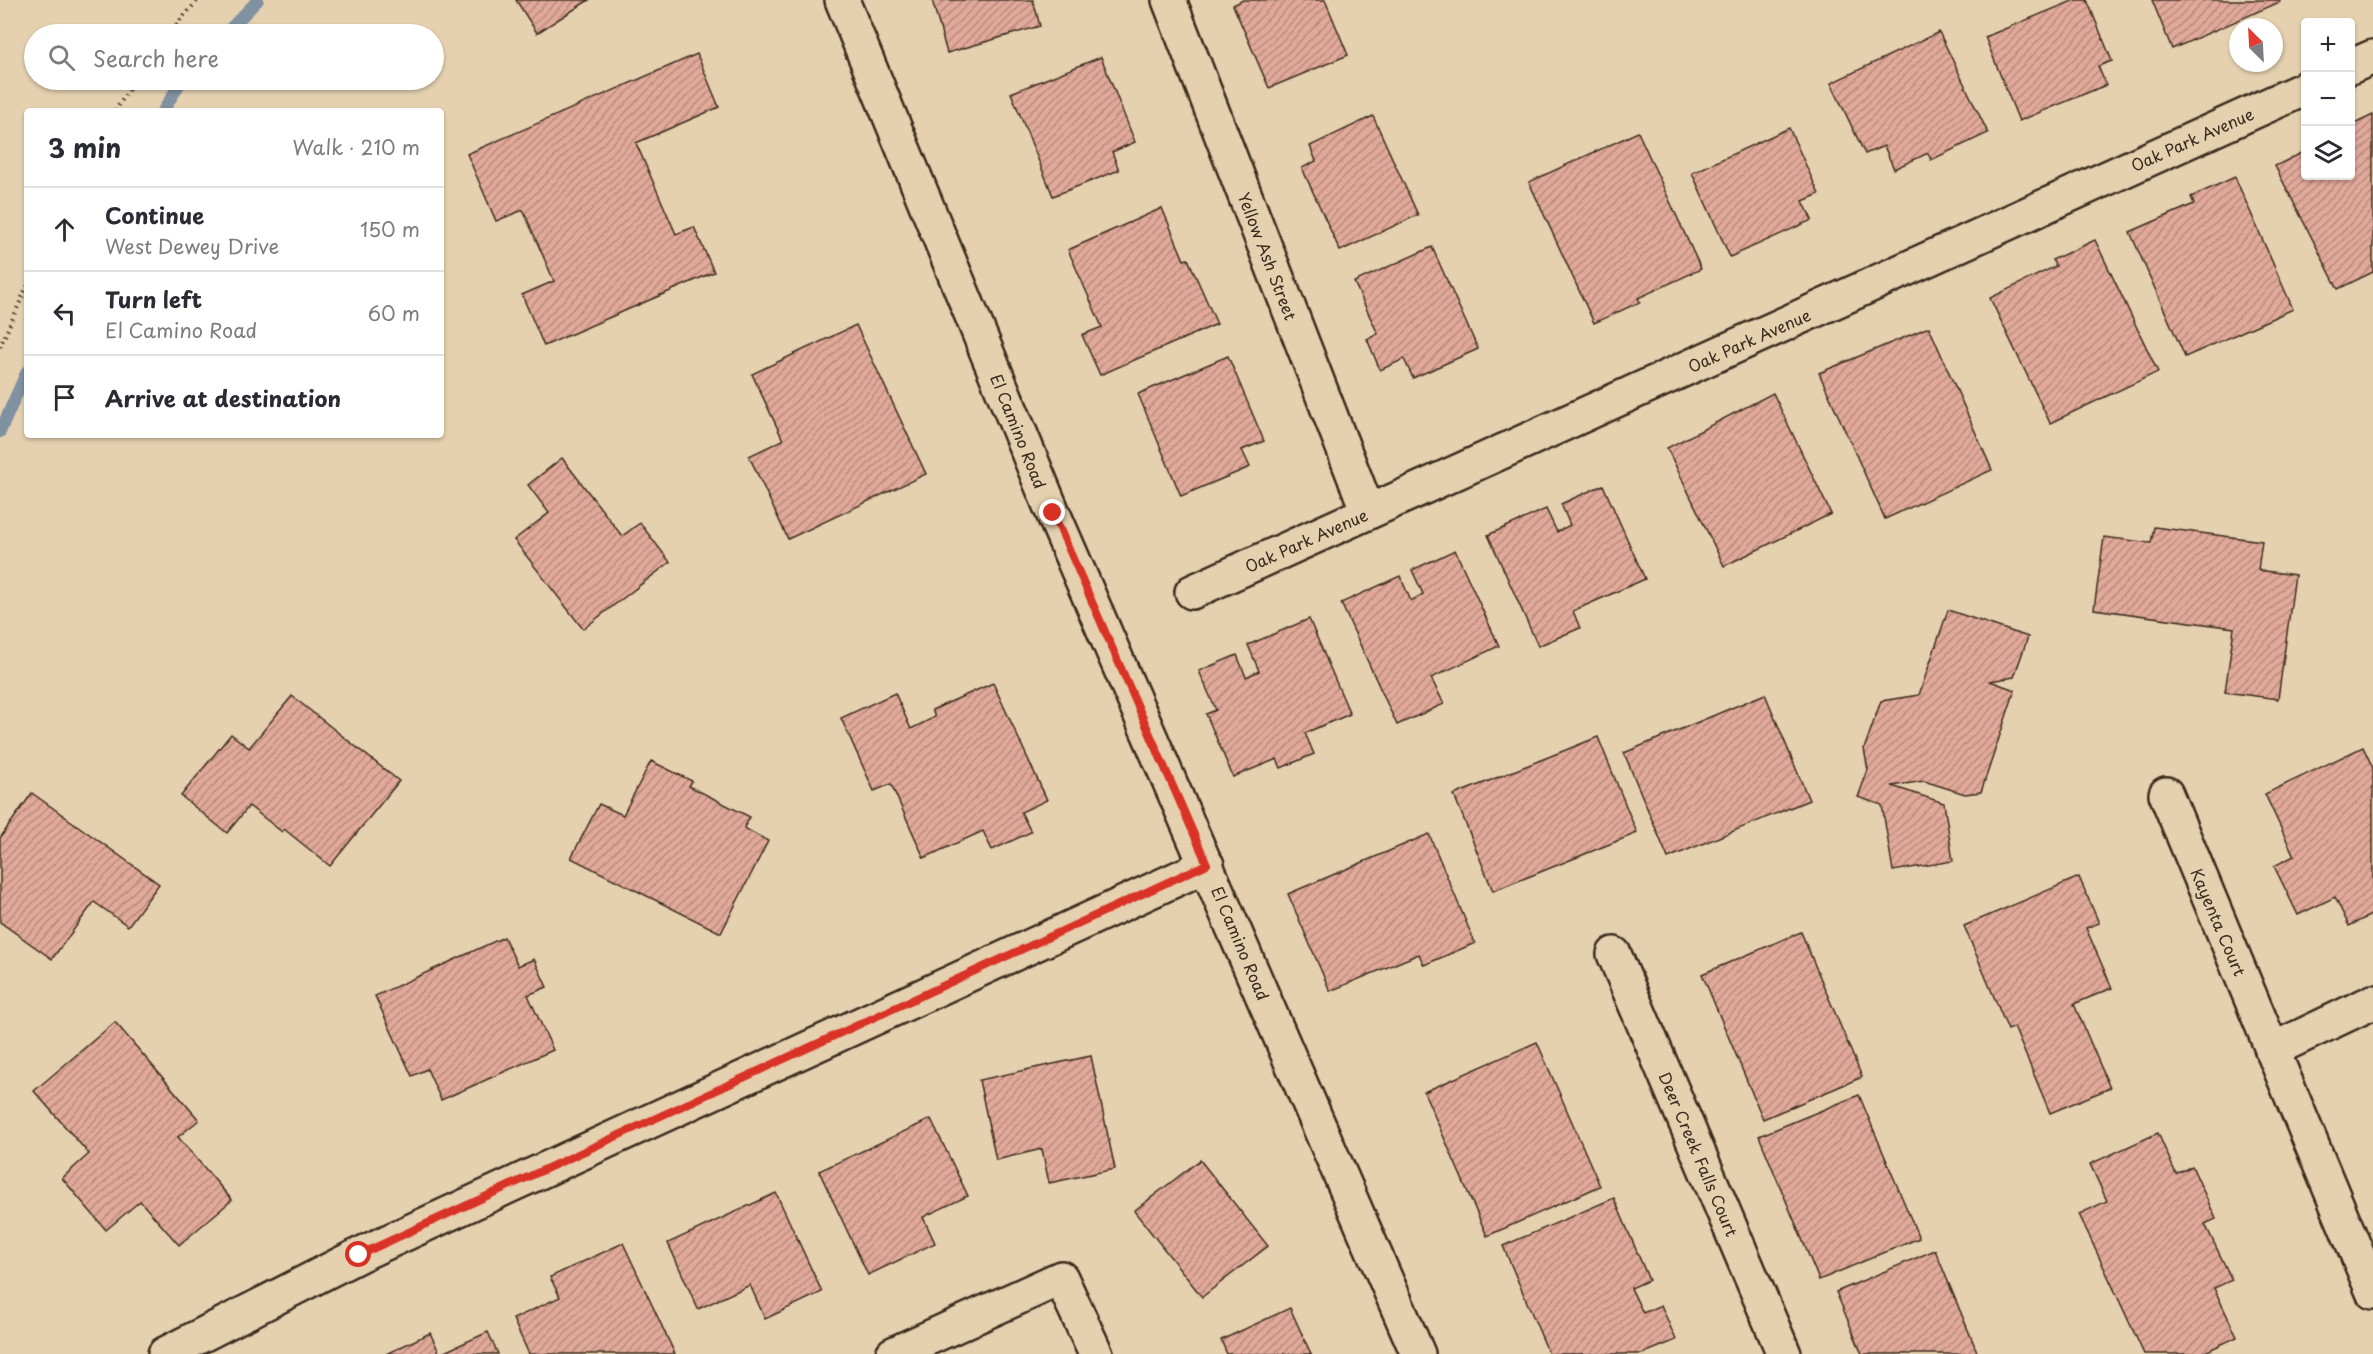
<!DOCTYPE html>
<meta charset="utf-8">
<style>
:root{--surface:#fff;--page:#f7f7f7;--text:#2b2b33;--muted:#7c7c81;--line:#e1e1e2}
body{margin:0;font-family:"Playpen Sans",sans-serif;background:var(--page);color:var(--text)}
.controls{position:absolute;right:18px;top:18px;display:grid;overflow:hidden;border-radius:6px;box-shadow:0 2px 4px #0004}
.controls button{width:54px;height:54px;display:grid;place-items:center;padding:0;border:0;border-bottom:2px solid var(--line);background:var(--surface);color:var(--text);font:30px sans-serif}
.compass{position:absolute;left:2229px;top:18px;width:54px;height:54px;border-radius:50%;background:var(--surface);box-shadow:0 2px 4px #0004;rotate:336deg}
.stop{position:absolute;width:18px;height:18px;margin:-14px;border:4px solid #d93025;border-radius:50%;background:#fff}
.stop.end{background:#d93025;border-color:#fff;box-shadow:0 2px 6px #0008}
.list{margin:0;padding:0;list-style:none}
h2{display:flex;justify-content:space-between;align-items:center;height:78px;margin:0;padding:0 24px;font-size:26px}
h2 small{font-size:20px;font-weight:400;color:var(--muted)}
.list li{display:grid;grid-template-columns:39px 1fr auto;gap:18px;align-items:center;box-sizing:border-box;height:84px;padding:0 24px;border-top:2px solid var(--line)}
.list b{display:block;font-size:22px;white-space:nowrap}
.list p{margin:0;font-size:20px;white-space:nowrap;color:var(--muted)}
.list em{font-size:20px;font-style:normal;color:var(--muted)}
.icon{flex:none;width:33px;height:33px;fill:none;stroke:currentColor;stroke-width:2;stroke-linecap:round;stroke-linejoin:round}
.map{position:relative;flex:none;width:2373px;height:1354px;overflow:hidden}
.search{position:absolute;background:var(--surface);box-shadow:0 2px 4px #0004;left:24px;top:24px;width:420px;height:66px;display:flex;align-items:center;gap:15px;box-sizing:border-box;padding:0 21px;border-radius:33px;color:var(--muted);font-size:22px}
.panel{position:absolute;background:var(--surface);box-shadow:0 2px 4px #0004;left:24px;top:108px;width:420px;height:330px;border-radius:6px}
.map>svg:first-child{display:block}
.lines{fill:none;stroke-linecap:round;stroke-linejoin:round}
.stream{stroke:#8091a1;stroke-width:12}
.building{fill:url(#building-hatch);stroke:#3b2a1e;stroke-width:1.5}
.minor-casing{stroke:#3b2a1e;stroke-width:38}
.path{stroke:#3b2a1e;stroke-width:4;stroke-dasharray:1.5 4.5;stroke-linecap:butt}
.minor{stroke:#e5d1af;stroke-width:33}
.route{stroke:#d93025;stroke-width:8}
.labels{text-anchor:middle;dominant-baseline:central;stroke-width:4.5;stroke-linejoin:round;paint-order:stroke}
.street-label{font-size:16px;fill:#3b2a1e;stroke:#e5d1af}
</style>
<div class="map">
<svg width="2373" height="1354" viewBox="0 0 2373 1354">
<defs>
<pattern id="building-hatch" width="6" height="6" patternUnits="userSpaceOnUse" patternTransform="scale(1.5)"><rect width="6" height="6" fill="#e1a99a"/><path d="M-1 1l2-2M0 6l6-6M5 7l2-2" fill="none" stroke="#b88a7d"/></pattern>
</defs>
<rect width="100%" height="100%" fill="#e5d1af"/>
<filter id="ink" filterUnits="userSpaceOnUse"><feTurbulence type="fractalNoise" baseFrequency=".0167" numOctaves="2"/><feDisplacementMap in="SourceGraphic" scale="12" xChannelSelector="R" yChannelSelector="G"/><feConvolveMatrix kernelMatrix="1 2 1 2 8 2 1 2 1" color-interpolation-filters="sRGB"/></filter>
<g filter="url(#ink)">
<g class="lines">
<g class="stream">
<path d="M225,34L258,0"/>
<path d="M163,111L182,80"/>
<path d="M0,432L27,371"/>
</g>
</g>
<g class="building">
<path d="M516,0H589L537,33Z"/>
<path d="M932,0H1033L1040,26L947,53Z"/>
<path d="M1243,0H1325L1348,55L1269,88L1233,5Z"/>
<path d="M2075,0H2087L2112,61L2098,66L2106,85L2019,121L1985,37Z"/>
<path d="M2152,0H2279L2280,2L2172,49Z"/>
<path d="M1939,32L1988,133L1931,160L1928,153L1894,169L1884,146L1865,154L1831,83Z"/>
<path d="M697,54L719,107L636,143L676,234L694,227L714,272L544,346L522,295L554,281L523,210L496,221L467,154Z"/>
<path d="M1101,57L1135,142L1112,152L1119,170L1053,196L1011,93Z"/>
<path d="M2373,115V272L2338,289L2275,166L2306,151V176H2350V126Z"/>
<path d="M1373,116L1418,215L1340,251L1302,168L1316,161L1310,146Z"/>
<path d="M1789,128L1819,194L1803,201L1812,220L1730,257L1692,173Z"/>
<path d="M1638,132L1701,269L1638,298L1640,302L1594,323L1529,182Z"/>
<path d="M2235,177L2293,309L2185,357L2130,232L2194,204L2191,197Z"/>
<path d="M1162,208L1184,260L1188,259L1217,324L1100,375L1082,335L1102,327L1068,250Z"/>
<path d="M2095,240L2158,372L2050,423L1990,298L2056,266L2052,260Z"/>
<path d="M1432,247L1478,349L1413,378L1404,359L1380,370L1367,339L1378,334L1354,282Z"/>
<path d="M856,325L926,474L788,539L749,456L783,440L752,374Z"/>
<path d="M1929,327L1992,470L1885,519L1819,373Z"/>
<path d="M1228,356L1264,441L1242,450L1250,467L1181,496L1138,394Z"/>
<path d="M1773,393L1831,514L1724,566L1667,448Z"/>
<path d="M562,458L622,536L640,523L670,562L583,629L514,540L549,513L528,485Z"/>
<path d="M1603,485L1645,579L1573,611L1580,628L1538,646L1488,535L1546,509L1557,532L1570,525L1561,504Z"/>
<path d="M2154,527L2262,541L2258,570L2295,575L2278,699L2225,692L2234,628L2094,609L2104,537L2151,543Z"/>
<path d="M1455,550L1499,646L1431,678L1444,704L1397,725L1341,603L1400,576L1411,601L1423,594L1412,570Z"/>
<path d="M1948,610L2028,637L2014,677L1990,681L2015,690L1981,792L1965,794L1924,781L1892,786L1944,803L1953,861L1893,871L1882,805L1858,797L1868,770L1864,749L1881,701L1919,695Z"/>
<path d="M1309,619L1350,714L1305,733L1314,754L1281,768L1277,759L1233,777L1206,714L1216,710L1199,671L1237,655L1246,677L1259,671L1248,645Z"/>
<path d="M993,683L1047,800L1021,812L1031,832L992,850L983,831L924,858L891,784L874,791L841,718L895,693L911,729L935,717L932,710Z"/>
<path d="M1765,694L1809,800L1668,858L1624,753Z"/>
<path d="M292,696L399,781L330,866L284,829L282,832L249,806L227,833L181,796L231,734L249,748Z"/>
<path d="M1598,737L1637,833L1493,891L1454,795Z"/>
<path d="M2363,747L2373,768V914L2349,926L2335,897L2298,915L2274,866L2294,856L2265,794Z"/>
<path d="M651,761L692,781L689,786L750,817L744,828L768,841L721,933L571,858L599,804L623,815Z"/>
<path d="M32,793L159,884L128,926L94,902L52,959L0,922V838Z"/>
<path d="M1429,834L1475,943L1424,965L1419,954L1330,991L1288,894Z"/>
<path d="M2079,877L2099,923L2086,928L2112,988L2074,1004L2110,1088L2050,1113L2014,1027L2008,1030L1964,926Z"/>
<path d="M1801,932L1862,1077L1763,1119L1702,974Z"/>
<path d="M504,937L518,966L534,959L547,987L528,995L553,1050L441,1100L427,1069L412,1076L375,996Z"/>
<path d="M115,1022L199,1120L178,1137L232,1200L179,1245L140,1201L106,1230L62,1178L89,1154L34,1091Z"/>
<path d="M1537,1042L1600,1186L1487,1236L1424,1092Z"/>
<path d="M1091,1056L1115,1169L1049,1183L1042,1149L996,1160L979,1080Z"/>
<path d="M1859,1095L1919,1238L1819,1280L1759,1136Z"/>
<path d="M931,1119L968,1196L923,1217L935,1243L868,1275L819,1171Z"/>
<path d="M2158,1133L2176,1174L2192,1166L2216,1219L2205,1224L2232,1280L2214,1288L2237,1337L2201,1354H2144L2079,1214L2107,1201L2090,1164Z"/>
<path d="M1200,1160L1268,1246L1202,1297L1134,1211Z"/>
<path d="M776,1193L822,1292L765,1319L750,1285L698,1309L668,1243Z"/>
<path d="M1614,1198L1649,1280L1631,1288L1643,1313L1661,1305L1676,1340L1642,1354H1549L1503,1246Z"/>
<path d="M623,1243L675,1354H529L513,1319L560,1297L550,1277Z"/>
<path d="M1935,1250L1978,1354H1862L1836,1292Z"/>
<path d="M1290,1308L1311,1354H1227L1221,1340Z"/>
<path d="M488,1332L498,1354H386L430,1333L440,1354Z"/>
</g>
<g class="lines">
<g class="minor-casing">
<g id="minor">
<path d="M842,0L1053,513L1418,1354"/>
<path d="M1169,0L1368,512"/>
<path d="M2350,67L2373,57"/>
<path d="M1192,592L2306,88"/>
<path d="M2166,794L2373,1292"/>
<path d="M1614,954L1784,1354"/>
<path d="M2272,1050L2373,1002"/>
<path d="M165,1354L359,1255L1207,865"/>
<path d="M893,1354L1061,1278L1096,1354"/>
</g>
</g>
<g class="path">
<path d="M168,34L198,0"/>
<path d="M115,111L135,80"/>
<path d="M0,347L27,286"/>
</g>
<use href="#minor" class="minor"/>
</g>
</g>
<g class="lines" filter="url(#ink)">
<path class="route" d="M359,1255L1207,864L1053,513"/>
</g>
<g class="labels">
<g class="street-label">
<text transform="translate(2192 139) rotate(-24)">Oak Park Avenue</text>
<text transform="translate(1268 256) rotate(69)">Yellow Ash Street</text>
<text transform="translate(1749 340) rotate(-24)">Oak Park Avenue</text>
<text transform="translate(1019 431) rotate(68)">El Camino Road</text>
<text transform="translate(1306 540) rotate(-24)">Oak Park Avenue</text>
<text transform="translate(2219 922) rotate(67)">Kayenta Court</text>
<text transform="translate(1241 943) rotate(67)">El Camino Road</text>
<text transform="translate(1699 1154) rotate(67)">Deer Creek Falls Court</text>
</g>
</g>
</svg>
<div class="controls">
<button>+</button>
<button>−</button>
<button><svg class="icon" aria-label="layers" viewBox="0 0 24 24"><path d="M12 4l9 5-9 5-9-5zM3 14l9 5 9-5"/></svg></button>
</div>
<svg class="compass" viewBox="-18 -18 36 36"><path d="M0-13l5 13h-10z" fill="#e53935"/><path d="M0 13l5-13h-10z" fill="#7c7c81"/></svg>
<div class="stop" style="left:359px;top:1255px"></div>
<div class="stop end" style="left:1053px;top:513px"></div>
<div class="search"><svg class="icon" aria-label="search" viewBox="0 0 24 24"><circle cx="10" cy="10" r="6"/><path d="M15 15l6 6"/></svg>Search here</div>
<section class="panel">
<h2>3 min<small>Walk · 210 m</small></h2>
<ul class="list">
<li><svg class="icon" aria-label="ahead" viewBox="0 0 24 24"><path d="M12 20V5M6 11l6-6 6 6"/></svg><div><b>Continue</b><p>West Dewey Drive</p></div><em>150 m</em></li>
<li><svg class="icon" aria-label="left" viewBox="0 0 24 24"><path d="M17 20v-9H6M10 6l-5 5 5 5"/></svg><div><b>Turn left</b><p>El Camino Road</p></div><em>60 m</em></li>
<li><svg class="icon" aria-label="arrive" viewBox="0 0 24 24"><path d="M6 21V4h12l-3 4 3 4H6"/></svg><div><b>Arrive at destination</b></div></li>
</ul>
</section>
</div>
